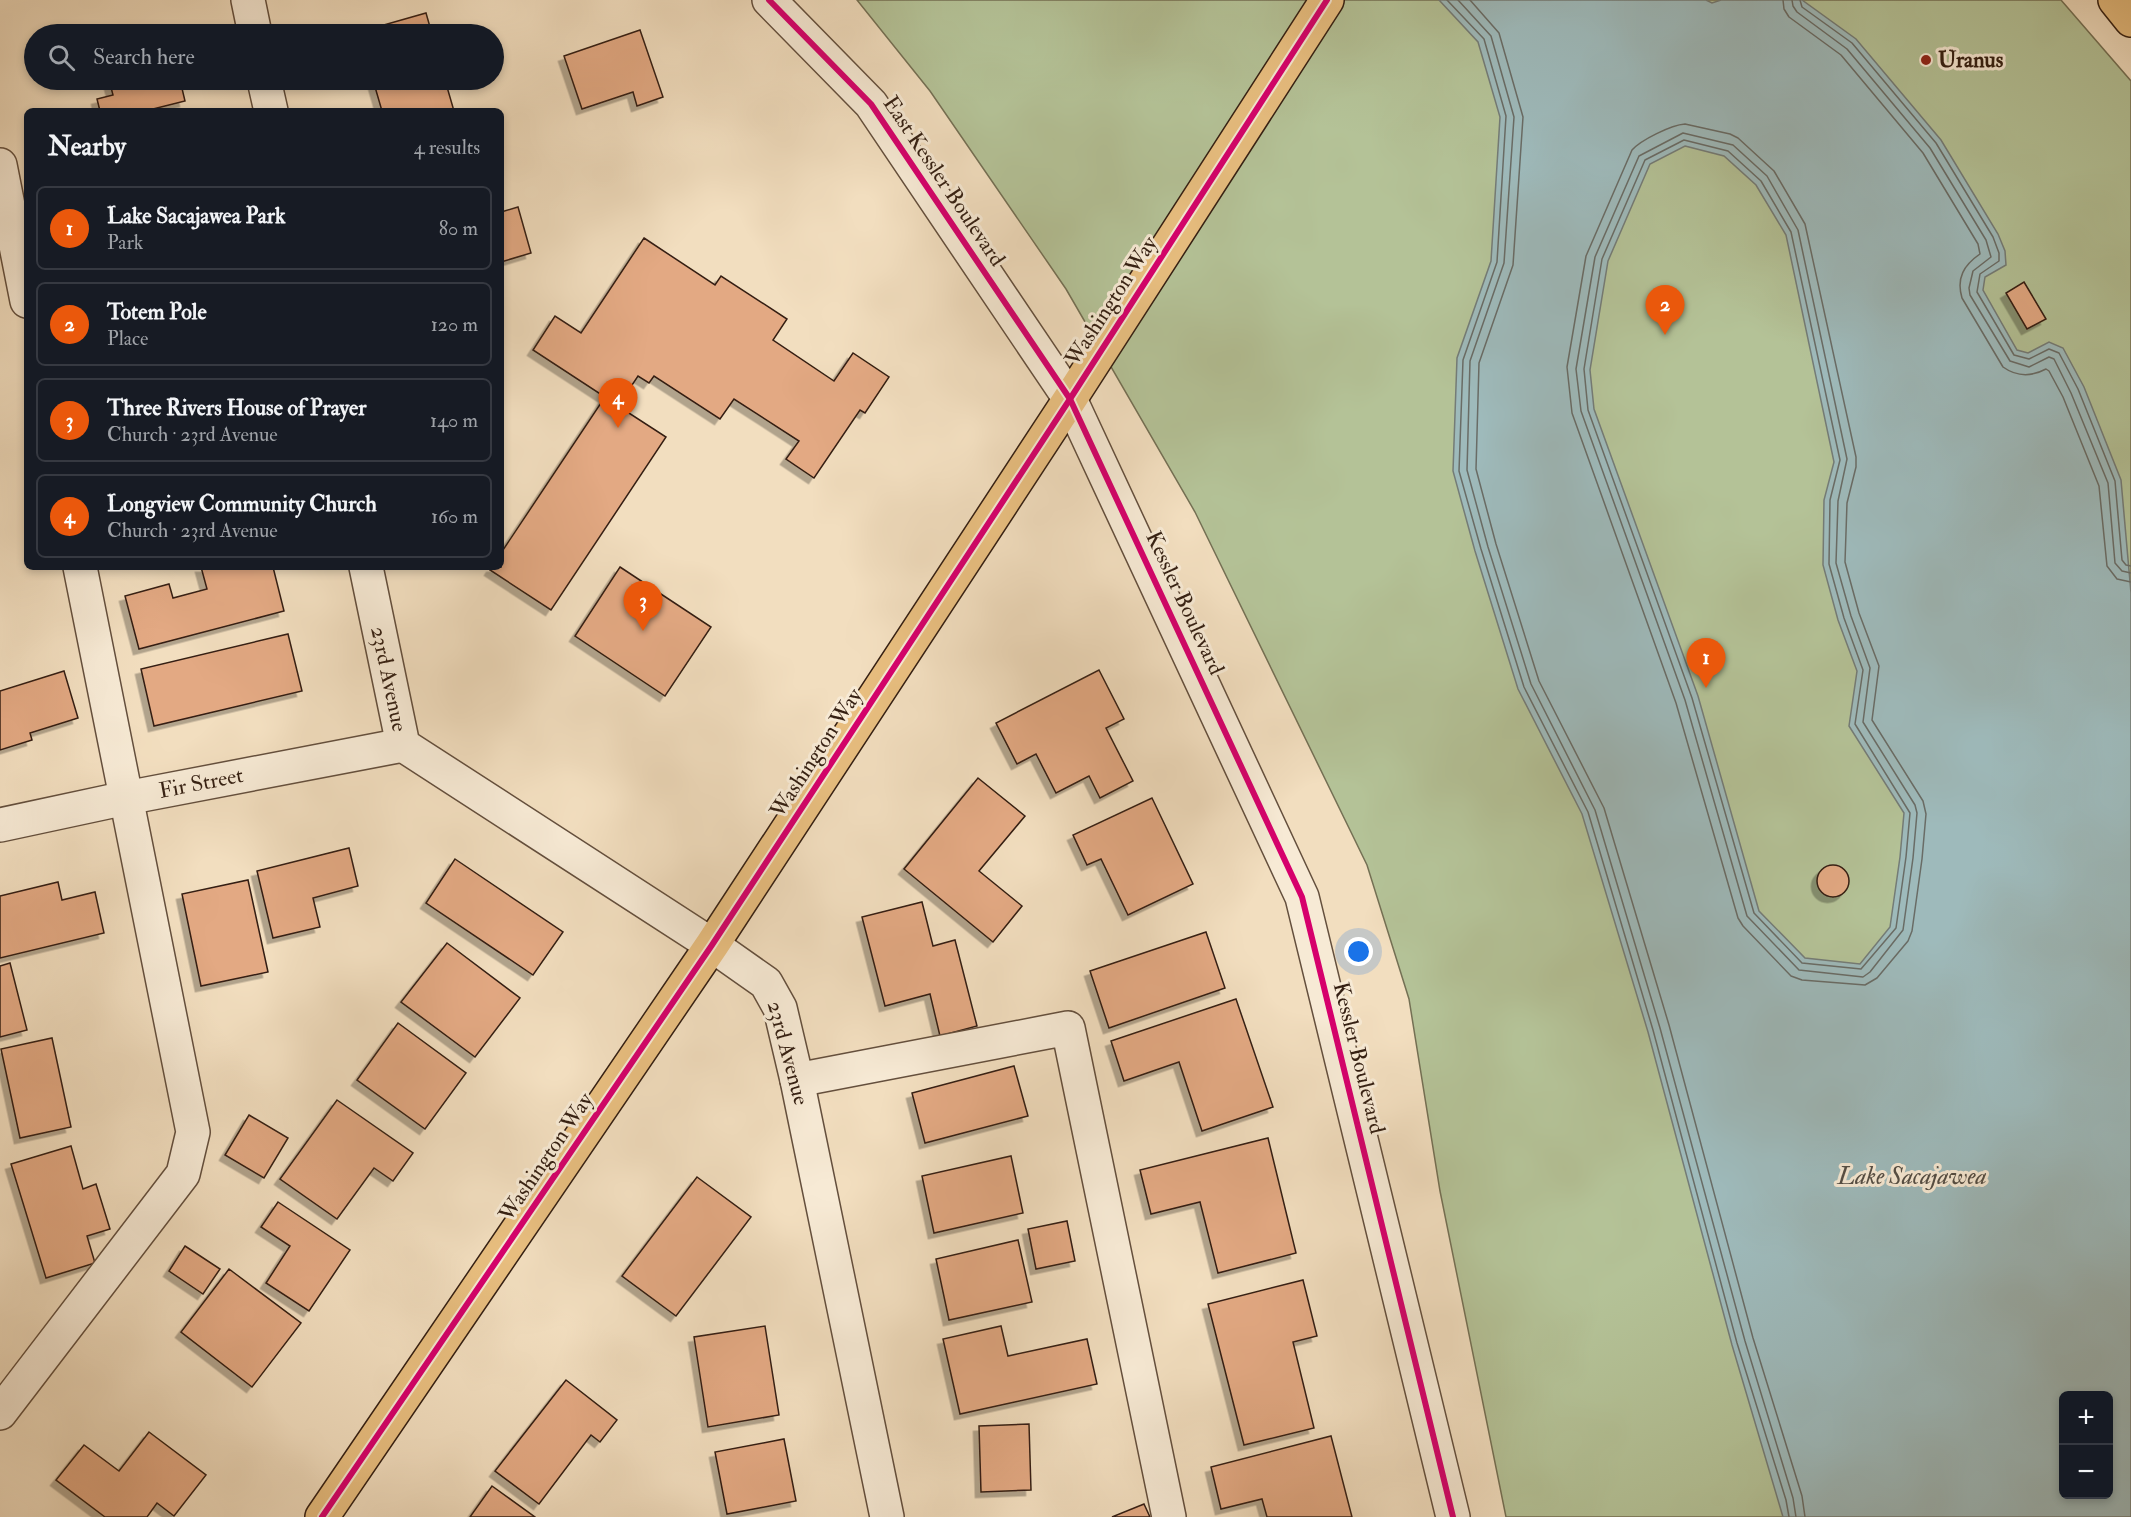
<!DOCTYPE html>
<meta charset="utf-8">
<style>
:root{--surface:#171b24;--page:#20242c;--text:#f1f3f6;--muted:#9ea1a6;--line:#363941;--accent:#ea580c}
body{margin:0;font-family:"IM FELL Double Pica",serif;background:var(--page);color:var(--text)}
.controls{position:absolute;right:18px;bottom:18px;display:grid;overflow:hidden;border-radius:9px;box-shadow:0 3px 9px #0003}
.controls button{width:54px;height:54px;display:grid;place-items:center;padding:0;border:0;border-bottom:2px solid var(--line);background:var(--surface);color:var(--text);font:30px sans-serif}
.you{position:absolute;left:1359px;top:952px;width:21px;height:21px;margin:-15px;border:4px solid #fff;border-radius:50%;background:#1a73e8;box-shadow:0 0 0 9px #1a73e833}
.badge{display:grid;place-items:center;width:39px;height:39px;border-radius:50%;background:var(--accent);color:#fff;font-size:20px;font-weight:700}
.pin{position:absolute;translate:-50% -50px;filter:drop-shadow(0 2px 3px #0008)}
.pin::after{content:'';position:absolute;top:32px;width:21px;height:18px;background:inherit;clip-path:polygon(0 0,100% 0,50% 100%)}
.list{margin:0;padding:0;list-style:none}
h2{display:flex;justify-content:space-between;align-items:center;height:78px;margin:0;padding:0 24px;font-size:26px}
h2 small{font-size:20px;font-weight:400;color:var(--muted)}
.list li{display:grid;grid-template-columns:39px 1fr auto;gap:18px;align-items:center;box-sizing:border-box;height:84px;margin:0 12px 12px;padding:0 12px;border:2px solid var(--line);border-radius:9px}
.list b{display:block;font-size:22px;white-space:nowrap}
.list p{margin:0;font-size:20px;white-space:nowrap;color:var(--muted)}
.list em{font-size:20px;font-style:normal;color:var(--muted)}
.icon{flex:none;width:33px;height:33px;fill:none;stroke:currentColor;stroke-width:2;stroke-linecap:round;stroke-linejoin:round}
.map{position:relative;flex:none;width:2131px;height:1517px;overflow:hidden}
.search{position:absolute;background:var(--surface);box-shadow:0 3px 9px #0003;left:24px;top:24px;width:480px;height:66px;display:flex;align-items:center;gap:15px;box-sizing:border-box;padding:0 21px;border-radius:33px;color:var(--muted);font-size:22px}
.panel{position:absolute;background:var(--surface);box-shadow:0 3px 9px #0003;left:24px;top:108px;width:480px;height:462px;border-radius:9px}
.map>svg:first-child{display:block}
.green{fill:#b4c297;stroke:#747054;stroke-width:1.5;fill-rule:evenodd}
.water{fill:#9ebabb;stroke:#747c77;stroke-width:1.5;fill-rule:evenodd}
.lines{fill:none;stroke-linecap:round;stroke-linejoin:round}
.shore{stroke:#696c66;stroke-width:1.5}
.building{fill:#e3a983;stroke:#341f12;stroke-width:1.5;filter:url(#shadow)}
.minor-casing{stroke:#644f3d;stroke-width:36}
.major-casing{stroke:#341f12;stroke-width:36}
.minor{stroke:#f7ead5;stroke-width:33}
.major{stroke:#e9bf80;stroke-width:33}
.cycleway-casing{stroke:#f7ead5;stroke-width:10}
.cycleway{stroke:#d6006c;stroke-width:6}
.poi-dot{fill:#8f2418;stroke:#f7ead5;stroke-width:2}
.labels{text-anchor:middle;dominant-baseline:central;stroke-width:6;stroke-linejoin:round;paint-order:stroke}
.poi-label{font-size:22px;font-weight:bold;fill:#341f12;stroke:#f7ead5;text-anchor:start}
.street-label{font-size:22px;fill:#341f12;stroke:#f7ead5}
.water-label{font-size:24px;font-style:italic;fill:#544e45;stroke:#f7ead5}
</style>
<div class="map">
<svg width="2131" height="1517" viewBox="0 0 2131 1517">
<defs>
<filter id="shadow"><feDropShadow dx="-5.5" dy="5.5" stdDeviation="0" flood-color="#0004"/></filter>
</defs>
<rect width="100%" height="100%" fill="#f2debf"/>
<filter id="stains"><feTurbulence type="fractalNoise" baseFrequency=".00333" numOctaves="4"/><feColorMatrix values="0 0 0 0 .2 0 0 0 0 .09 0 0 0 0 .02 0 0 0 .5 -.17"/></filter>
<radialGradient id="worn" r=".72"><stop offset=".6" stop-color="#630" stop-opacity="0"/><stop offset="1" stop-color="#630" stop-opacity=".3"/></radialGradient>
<path class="green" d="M857,0H2061L2131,81V1517H1506L1440,1191L1409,999L1367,865L1195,512L1066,289L930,91ZM2064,1396H2108V1494H2064Z"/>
<path class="water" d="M1439,0H1706L1712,3L1721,0H1802L1856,39L1941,140L1998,234L2005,251L2006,265L1985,277L1983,290L2017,350L2028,353L2049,342L2063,348L2084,387L2121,480L2131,593V1517H1783L1732,1345L1648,1032L1582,814L1518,689L1475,551L1453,471L1457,358L1491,261L1500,117L1478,42ZM1685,146L1724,156L1756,185L1786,235L1834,462L1824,500L1823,565L1838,620L1857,671L1849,726L1904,813L1900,857L1890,927L1860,964L1805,958L1759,911L1698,696L1594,409L1590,370L1608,261L1650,164ZM2064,1396H2108V1494H2064Z"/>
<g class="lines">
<g class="shore">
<path d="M1447,0L1484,39L1506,116L1497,262L1463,360L1459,471L1481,549L1524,687L1588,812L1653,1030L1737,1343L1786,1500L1789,1517"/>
<path d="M1458,0L1491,36L1514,117L1504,263L1470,361L1467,470L1488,547L1531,684L1595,810L1660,1028L1745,1341L1793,1498L1796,1517"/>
<path d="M1470,0L1499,33L1523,117L1513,265L1479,363L1476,469L1496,544L1539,681L1604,808L1669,1025L1753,1338L1802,1496L1805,1517"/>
<path d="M1783,0L1784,9L1789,17L1841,55L1923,153L1978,244L1980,254C1964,265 1956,278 1962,298L2003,367C2017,377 2031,377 2046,369L2049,371L2063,397L2099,486L2107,566L2117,579L2131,582"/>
<path d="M1792,0L1793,6L1797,12L1847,49L1930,148L1986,240L1991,257L1973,271L1969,288L1970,295L2010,361L2029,367L2049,357L2054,359L2071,393L2108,483L2115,563L2122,571L2131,573"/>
<path d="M1800,0L1802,7L1852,43L1936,143L1993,237L1999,253V261L1980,274L1977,292L2014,355L2029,359L2049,349L2059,353L2078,389L2115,481L2122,560L2126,565L2131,566"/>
<path d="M1685,124L1730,134L1738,138L1774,171L1805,224L1856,457V467L1847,503L1845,562L1859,613L1879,666L1872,720L1923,801L1926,814L1922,859L1912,931L1908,941L1877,978L1865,985L1802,980L1791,976L1743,926L1738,918L1676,703L1572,413L1567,367L1586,256L1632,150C1641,140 1671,125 1685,124Z"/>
<path d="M1683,133L1733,145L1767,176L1798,230L1847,459L1838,501L1836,563L1851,616L1870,668L1863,722L1915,805L1917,813L1913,858L1903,930L1870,972L1863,977L1799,970L1747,916L1685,700L1581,411L1576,369L1595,257L1639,156Z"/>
<path d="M1684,140L1728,151L1761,181L1791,232L1840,460L1830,500L1829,564L1844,618L1863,670L1855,724L1910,813L1906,857L1896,928L1861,969L1802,963L1754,913L1692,698L1588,410L1584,369L1602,259L1645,160Z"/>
</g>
</g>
<g class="building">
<path d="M426,13L432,34H359V32Z"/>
<path d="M166,27L168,34H136Z"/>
<path d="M640,30L663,97L637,106L633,92L582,109L564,56Z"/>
<path d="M109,80H180L185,101L145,111H100L97,99L113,95Z"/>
<path d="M373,80H445L454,111H382Z"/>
<path d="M518,207L531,253L501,262V212Z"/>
<path d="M644,238L715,285L721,276L787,319L773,340L834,381L853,353L889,377L865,413L860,410L814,478L786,459L799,441L734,399L720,419L654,376L649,383L638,376L618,406L666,437L551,610L490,570L492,567H501V553L605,397L533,350L555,316L581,333Z"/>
<path d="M2024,282L2046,319L2027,329L2006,293Z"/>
<path d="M201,567H273L284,611L139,649L125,596L169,584L173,598L207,589Z"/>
<path d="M620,567L711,627L665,696L575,636Z"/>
<path d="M288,634L302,691L154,726L141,669Z"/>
<path d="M1099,670L1124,719L1106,728L1133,781L1100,798L1089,776L1056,793L1036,754L1017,764L996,723Z"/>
<path d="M64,671L78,718L30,733L32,740L0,750V691Z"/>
<path d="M978,778L1025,816L979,871L1022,906L993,942L904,869Z"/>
<path d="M1152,798L1193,884L1128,915L1101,859L1087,865L1073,835Z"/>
<path d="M349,848L358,886L313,898L320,927L273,938L257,871Z"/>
<path d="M455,859L563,932L533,975L426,903Z"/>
<circle cx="1833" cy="881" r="16"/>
<path d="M248,880L268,972L201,986L182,894Z"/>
<path d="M58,882L62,900L95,892L104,933L0,958V896Z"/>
<path d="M922,902L933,946L955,940L977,1026L940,1036L930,994L885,1006L862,917Z"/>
<path d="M1206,932L1225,988L1109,1028L1090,971Z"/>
<path d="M447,943L520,998L475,1057L401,1002Z"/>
<path d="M10,963L27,1030L0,1037V966Z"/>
<path d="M1236,999L1273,1107L1202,1131L1179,1062L1124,1081L1111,1041Z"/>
<path d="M398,1023L466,1073L425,1129L357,1080Z"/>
<path d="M52,1038L71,1127L20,1138L1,1049Z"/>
<path d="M1014,1066L1028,1116L925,1143L912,1093Z"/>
<path d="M337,1100L413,1153L393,1181L374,1168L337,1219L280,1179Z"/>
<path d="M249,1115L288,1138L264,1178L225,1155Z"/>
<path d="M1268,1138L1296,1253L1218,1273L1200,1202L1151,1214L1140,1170Z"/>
<path d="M71,1146L83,1189L96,1184L110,1229L87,1236L95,1263L46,1278L11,1164Z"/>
<path d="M1011,1156L1023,1213L934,1233L922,1176Z"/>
<path d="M697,1177L751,1217L676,1316L622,1276Z"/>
<path d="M278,1202L350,1250L309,1311L266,1283L290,1246L261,1227Z"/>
<path d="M1067,1221L1075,1261L1036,1269L1028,1229Z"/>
<path d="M1018,1240L1032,1302L949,1320L936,1259Z"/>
<path d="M185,1246L220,1269L203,1294L169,1271Z"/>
<path d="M229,1269L301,1323L252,1387L181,1332Z"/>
<path d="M1303,1280L1317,1336L1293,1342L1314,1428L1244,1445L1208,1304Z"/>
<path d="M765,1326L779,1415L708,1427L694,1337Z"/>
<path d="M1001,1326L1008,1356L1087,1339L1097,1384L960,1414L943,1339Z"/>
<path d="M566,1380L617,1420L600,1442L591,1435L539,1504L495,1471Z"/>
<path d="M1029,1424L1031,1490L981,1492L979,1426Z"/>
<path d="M149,1432L206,1475L174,1516L157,1503L147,1517H105L56,1480L84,1445L119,1471Z"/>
<path d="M1331,1436L1352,1517H1267L1262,1499L1221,1509L1211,1467Z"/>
<path d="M784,1439L796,1501L727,1514L715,1452Z"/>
<path d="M492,1486L535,1517H470Z"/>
<path d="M1144,1504L1150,1517H1112Z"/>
</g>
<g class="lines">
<g class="minor-casing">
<g id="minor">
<path d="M248,0L255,34"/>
<path d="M769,0L871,104L1070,399L1302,897L1453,1517"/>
<path d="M264,80L271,111"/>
<path d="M0,165L27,301"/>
<path d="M366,567L403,745L712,945L766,983L780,1008L797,1080L887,1517"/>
<path d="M0,825L126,798L403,745"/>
<path d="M797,1080L1068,1028L1169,1517"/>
<path d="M0,1413L183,1174L193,1132L80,567"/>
</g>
</g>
<g class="major-casing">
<g id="major">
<path d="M2115,0L2131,20"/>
<path d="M322,1517L712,945L1070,399L1327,0"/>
</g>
</g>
<use href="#minor" class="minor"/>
<use href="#major" class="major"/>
<g class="cycleway-casing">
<g id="cycleway">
<path d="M769,0L871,104L1070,399L1302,897L1453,1517"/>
<path d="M322,1517L712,945L1070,399L1327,0"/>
</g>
</g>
<use href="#cycleway" class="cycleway"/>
</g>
<circle class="poi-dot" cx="1926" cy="60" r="6"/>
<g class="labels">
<g class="poi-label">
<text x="1938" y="60">Uranus</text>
</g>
<g class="street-label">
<text transform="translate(944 181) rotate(56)">East Kessler Boulevard</text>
<text transform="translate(1111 301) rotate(-57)">Washington Way</text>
<text transform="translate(1185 603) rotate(65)">Kessler Boulevard</text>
<text transform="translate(389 679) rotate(78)">23rd Avenue</text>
<text transform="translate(816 753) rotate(-57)">Washington Way</text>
<text transform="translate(201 783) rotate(-11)">Fir Street</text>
<text transform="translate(788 1053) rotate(75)">23rd Avenue</text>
<text transform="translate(1359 1058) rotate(76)">Kessler Boulevard</text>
<text transform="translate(546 1157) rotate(-56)">Washington Way</text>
</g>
<g class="water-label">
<text x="1912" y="1176">Lake Sacajawea</text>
</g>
</g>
<rect width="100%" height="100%" filter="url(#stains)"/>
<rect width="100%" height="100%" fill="url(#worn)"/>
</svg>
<div class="controls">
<button>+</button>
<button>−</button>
</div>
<div class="you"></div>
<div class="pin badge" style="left:1706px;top:688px">1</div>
<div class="pin badge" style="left:1665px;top:335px">2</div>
<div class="pin badge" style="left:643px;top:631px">3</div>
<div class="pin badge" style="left:618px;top:428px">4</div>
<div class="search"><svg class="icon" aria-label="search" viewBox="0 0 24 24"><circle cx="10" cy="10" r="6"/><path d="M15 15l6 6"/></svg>Search here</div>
<section class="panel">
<h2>Nearby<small>4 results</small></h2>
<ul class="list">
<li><span class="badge">1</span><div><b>Lake Sacajawea Park</b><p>Park</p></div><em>80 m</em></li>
<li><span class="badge">2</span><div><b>Totem Pole</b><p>Place</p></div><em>120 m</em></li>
<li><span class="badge">3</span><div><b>Three Rivers House of Prayer</b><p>Church · 23rd Avenue</p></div><em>140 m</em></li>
<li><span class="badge">4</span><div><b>Longview Community Church</b><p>Church · 23rd Avenue</p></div><em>160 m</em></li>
</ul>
</section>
</div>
